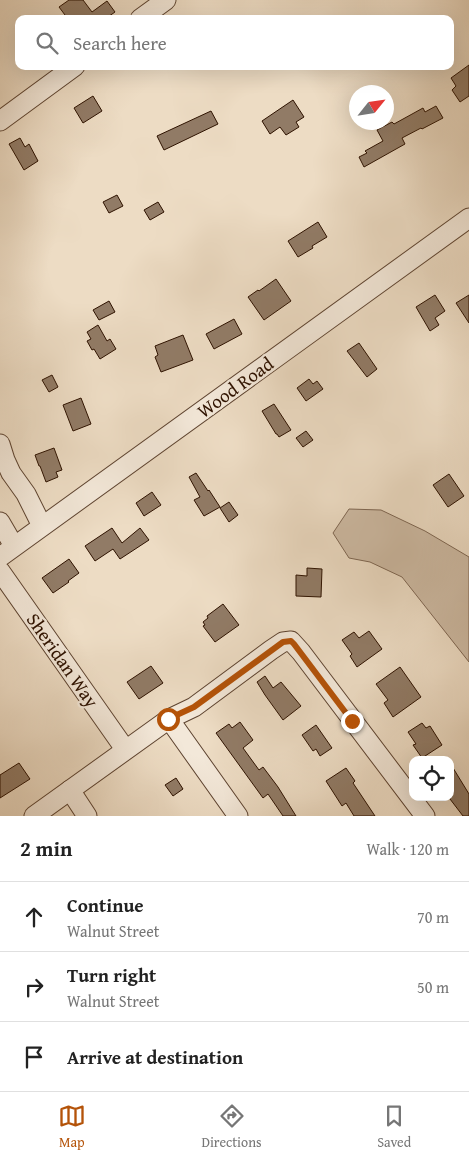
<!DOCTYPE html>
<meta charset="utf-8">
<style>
:root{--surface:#fff;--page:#f6f6f6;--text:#222;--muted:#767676;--line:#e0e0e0;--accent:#b45309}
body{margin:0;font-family:"Gentium Book Plus",serif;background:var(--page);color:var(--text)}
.controls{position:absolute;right:15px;bottom:15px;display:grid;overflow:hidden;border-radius:10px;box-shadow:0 5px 20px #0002}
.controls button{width:45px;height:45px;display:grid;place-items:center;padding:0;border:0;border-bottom:1px solid var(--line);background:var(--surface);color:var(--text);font:25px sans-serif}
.compass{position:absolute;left:349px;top:85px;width:45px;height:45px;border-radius:50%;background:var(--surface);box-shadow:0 5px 20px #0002;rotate:60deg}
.stop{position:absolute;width:15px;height:15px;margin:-11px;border:4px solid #b45309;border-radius:50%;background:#fff}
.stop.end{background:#b45309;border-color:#fff;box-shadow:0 1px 5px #0008}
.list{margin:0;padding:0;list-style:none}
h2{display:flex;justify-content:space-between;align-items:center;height:65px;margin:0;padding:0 20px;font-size:21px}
h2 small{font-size:16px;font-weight:400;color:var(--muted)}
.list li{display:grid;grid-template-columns:32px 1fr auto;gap:15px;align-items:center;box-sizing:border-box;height:70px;padding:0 20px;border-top:1px solid var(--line)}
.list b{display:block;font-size:19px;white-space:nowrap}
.list p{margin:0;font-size:16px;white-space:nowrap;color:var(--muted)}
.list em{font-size:16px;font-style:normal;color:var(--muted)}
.icon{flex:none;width:28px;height:28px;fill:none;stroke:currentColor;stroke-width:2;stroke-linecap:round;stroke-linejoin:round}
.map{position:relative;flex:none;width:469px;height:816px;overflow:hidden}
.search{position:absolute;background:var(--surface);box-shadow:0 5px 20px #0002;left:15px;right:15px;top:15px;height:55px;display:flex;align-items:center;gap:12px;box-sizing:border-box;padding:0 18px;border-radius:10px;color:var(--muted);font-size:19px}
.sheet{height:275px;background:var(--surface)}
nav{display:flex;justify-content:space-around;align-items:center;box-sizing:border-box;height:70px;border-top:1px solid var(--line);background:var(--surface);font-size:14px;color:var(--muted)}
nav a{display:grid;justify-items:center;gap:2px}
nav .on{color:var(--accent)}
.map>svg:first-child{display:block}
.green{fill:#cdbaa3;stroke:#7e6652}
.building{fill:#917b66;stroke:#2e1200}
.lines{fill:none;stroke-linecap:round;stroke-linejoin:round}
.minor-casing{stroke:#5e4431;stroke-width:21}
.minor{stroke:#f3e8d9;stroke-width:19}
.route{stroke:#b45309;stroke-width:6}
.labels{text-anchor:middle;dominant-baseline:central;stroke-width:4.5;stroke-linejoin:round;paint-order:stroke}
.street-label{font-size:19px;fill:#2e1200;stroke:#f3e8d9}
</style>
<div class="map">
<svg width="469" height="816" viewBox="0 0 469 816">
<rect width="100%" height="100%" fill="#eddcc4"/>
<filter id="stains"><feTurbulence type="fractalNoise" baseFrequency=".004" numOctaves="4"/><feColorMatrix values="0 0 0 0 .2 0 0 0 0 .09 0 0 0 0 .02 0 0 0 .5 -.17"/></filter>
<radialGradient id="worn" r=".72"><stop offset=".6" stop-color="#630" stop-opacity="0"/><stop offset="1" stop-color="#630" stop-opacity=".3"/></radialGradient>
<path class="green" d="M349,509L381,510L425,531L469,557V662L402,577L370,562L349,558L333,533Z"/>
<g class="building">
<path d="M69,0H83L92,12L107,1L115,12L105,19H68L59,7Z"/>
<path d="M469,65V96L460,102L452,90L456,86L451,78Z"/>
<path d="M93,96L102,111L83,123L74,108Z"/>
<path d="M293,100L304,117L296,122L299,127L286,135L280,127L270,134L262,121Z"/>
<path d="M436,106L443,118L422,129L421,128L402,138L405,144L364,167L359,157L367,153L365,151L383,141L377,130L392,122L394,124L423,108L425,112Z"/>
<path d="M211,111L218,124L164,150L157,136Z"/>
<path d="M20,138L25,147L29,144L38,161L24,170L9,144Z"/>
<path d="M117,195L123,206L109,213L103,202Z"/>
<path d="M158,202L164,212L150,220L144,210Z"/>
<path d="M318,222L327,237L312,246L313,248L298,257L288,241Z"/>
<path d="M276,279L291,301L264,320L248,297L258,290L259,291Z"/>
<path d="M435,295L445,311L435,318L439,325L430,331L416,307Z"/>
<path d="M469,295V323L456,303Z"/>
<path d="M109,301L115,312L99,320L93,310Z"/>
<path d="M234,319L242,334L214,349L206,334Z"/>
<path d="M98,325L107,341L110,339L116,349L100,359L94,349L92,350L87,341L91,339L87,332Z"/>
<path d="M183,335L193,360L161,372L155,357L158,355L155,346Z"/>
<path d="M359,343L377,369L367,377L347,351Z"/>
<path d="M52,375L58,387L49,392L42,380Z"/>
<path d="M309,379L313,384L317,381L323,389L306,401L297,388Z"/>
<path d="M81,398L91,424L73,431L63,405Z"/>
<path d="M274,404L291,430L279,437L277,434H276L262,411Z"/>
<path d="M306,431L313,440L303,447L296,438Z"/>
<path d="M54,448L62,470L56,472L58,477L46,482L40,466H39L35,455Z"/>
<path d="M196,473L208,491L209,490L220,507L204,516L194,500L200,497L189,477Z"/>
<path d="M449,474L464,496L448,507L433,485Z"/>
<path d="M152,492L161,505L144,516L136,503Z"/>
<path d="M229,502L238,515L229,522L220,508Z"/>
<path d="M112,528L122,543L140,528L149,540L120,559L113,549L95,561L85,546Z"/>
<path d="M69,559L79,573L68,581L69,582L53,593L42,578Z"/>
<path d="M307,568L322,569L321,597L296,596V575L307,576Z"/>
<path d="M223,604L239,625L215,642L203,626L205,625L203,622L208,618L207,616Z"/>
<path d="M369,631L382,649L357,667L350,656L352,654L342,640L354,632L359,638Z"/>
<path d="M151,666L163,683L139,699L127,682Z"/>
<path d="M400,667L421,697L393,717L384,703L388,700L376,684Z"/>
<path d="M265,676L273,688L281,682L301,706L283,720L265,695L257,682Z"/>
<path d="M240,722L253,740L243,748L259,770L263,767L278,787L296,816H283L268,794L263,798L216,733L229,724L232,728Z"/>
<path d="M422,723L426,728L430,726L442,745L422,758L413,745L416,744L408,732Z"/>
<path d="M316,725L332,748L320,756L316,749L313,751L302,735Z"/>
<path d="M19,763L30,779L0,798V775Z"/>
<path d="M450,763L469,794V816H463L450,799Z"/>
<path d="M346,768L355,781L353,783L375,816H354L346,803L342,806L326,781Z"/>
<path d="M176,778L183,789L173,796L165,785Z"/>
</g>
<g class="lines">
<g class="minor-casing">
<g id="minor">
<path d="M140,19L166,0"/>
<path d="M0,121L75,66"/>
<path d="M0,444L5,460L11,473L26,494L42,526"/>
<path d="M0,522L14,546"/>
<path d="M0,557L469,218"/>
<path d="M0,571L125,749"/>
<path d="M169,719L238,816"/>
<path d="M70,790L87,816"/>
<path d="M34,816L169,719L194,707L271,650L283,642L291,641L301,652L425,816"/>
</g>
</g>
<use href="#minor" class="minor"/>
</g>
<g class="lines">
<path class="route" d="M168,719L194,707L283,642L291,641L294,644L352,721"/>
</g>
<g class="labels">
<g class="street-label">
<text transform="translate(235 387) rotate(-36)">Wood Road</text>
<text transform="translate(63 660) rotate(55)">Sheridan Way</text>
</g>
</g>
<rect width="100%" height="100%" filter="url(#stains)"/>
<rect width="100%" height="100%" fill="url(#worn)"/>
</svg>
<div class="controls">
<button><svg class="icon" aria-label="locate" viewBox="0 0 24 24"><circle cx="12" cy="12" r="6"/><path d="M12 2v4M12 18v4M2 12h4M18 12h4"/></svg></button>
</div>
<svg class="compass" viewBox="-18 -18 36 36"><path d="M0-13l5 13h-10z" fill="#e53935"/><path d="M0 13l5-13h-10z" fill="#767676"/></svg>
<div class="stop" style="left:168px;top:719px"></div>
<div class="stop end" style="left:352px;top:721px"></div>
<div class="search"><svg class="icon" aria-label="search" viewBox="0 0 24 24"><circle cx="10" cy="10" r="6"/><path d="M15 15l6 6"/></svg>Search here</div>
</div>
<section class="sheet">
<h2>2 min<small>Walk · 120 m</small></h2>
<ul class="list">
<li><svg class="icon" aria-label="ahead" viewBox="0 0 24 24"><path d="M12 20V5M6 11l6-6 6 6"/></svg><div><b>Continue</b><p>Walnut Street</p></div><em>70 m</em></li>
<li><svg class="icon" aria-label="right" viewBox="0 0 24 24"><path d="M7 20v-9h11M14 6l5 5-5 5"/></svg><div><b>Turn right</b><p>Walnut Street</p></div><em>50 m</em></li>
<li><svg class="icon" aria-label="arrive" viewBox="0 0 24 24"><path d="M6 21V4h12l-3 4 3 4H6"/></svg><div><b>Arrive at destination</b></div></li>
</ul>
</section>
<nav>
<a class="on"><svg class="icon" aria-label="map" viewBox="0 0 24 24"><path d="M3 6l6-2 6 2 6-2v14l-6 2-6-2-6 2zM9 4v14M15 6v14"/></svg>Map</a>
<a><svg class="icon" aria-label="directions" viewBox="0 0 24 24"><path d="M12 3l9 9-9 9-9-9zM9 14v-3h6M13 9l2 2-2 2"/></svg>Directions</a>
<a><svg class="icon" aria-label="saved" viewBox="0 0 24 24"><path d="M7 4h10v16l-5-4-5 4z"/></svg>Saved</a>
</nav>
